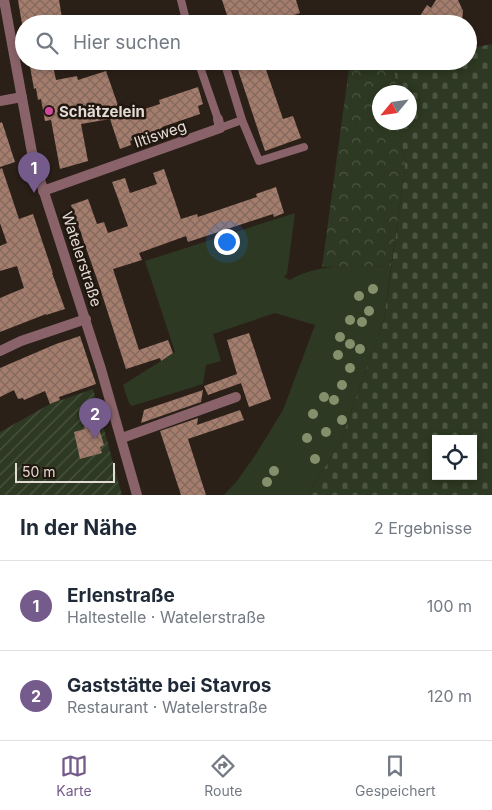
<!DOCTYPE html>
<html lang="de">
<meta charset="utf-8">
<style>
:root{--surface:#fff;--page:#f6f6f7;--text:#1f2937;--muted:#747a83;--line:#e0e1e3;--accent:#755b8b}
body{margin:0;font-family:Inter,sans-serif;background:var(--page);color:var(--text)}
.controls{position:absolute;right:15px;bottom:15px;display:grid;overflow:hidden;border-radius:0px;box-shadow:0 2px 8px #0003}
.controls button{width:45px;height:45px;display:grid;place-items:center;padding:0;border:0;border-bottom:1px solid var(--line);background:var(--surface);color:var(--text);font:25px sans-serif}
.compass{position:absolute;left:372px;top:85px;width:45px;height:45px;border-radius:50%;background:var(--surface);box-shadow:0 2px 8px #0003;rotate:241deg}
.scale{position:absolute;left:15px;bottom:12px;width:100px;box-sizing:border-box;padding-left:5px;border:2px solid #e2dbd6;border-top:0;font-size:14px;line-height:18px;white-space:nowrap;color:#e2dbd6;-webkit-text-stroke:4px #21170f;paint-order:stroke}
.you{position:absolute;left:226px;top:241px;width:18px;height:18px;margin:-12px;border:4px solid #fff;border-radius:50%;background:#1a73e8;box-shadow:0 0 0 8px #1a73e833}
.badge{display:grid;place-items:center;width:32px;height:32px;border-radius:50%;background:var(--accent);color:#fff;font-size:16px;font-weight:700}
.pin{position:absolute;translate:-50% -41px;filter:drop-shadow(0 1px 2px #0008)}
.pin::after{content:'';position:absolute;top:26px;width:18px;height:15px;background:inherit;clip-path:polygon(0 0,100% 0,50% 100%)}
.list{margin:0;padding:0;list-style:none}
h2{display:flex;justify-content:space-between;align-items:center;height:65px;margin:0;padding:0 20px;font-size:21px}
h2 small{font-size:16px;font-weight:400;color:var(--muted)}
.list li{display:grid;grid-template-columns:32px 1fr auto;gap:15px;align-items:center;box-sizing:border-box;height:90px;padding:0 20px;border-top:1px solid var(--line)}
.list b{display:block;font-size:19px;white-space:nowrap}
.list p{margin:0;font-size:16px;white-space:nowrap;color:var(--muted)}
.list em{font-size:16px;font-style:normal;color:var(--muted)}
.icon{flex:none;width:28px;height:28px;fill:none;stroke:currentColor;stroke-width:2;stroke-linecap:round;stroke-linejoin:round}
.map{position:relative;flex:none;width:492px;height:495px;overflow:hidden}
.search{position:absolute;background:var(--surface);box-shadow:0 2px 8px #0003;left:15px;right:15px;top:15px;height:55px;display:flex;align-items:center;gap:12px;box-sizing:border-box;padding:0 18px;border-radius:28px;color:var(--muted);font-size:19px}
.sheet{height:245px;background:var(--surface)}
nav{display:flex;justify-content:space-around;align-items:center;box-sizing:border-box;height:70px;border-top:1px solid var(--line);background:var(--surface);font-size:14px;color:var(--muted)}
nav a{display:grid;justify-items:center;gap:2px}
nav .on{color:var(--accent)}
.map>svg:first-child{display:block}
.grass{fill:#2d3922}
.forest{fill:url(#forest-crowns)}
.cemetery{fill:url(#cemetery-stones);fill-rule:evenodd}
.garden{fill:url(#garden-furrows)}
.building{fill:url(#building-cross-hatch)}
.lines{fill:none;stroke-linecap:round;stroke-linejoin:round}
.service{stroke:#8a636a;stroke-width:8}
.minor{stroke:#8a636a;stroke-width:10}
.tree{fill:#84906c}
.hotel-dot{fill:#d1479c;stroke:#21170f;stroke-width:2}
.labels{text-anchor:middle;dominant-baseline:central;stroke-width:5;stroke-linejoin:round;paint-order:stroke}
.poi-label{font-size:15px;font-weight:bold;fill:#e2dbd6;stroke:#21170f;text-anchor:start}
.street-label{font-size:15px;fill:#e2dbd6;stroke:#21170f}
</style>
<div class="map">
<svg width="492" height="495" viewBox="0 0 492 495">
<defs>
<pattern id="forest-crowns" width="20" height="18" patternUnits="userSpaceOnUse" patternTransform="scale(1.25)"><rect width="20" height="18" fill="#2d3922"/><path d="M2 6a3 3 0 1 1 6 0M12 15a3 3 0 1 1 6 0" fill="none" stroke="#4b5541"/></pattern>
<pattern id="cemetery-stones" width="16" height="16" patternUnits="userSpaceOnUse" patternTransform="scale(1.25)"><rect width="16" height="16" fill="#2d3922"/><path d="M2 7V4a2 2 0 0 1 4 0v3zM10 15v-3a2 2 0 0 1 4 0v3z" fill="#4b5541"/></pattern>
<pattern id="garden-furrows" width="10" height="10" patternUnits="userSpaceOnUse" patternTransform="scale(1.25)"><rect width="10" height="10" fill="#2d3922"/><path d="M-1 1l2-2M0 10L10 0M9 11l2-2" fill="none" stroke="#4b5541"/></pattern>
<pattern id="building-cross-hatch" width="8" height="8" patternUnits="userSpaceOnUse" patternTransform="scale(1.25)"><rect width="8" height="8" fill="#a57d6d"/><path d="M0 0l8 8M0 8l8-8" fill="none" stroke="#83685d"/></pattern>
</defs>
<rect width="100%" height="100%" fill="#2b2018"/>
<path class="grass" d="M295,213L287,274L284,277L290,280C320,262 358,267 391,266L384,319L341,441L308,495H224L237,481L256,454L283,410L315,325L275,313L213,334L221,361L206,365L203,384L132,406L129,403L123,385L175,352L145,261Z"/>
<path class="forest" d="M350,61H382V65H394L397,92H380V122L400,123L405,170L391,266L322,267Z"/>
<path class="cemetery" d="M492,44V495H308L341,441L384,319L405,170L400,123L410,122V92H397L394,65L410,61H468V49ZM436,439H473V476H436Z"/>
<path class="garden" d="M93,389L122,495H0V432L50,404Z"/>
<g class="building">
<path d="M18,0H59L63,24H22Z"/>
<path d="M222,0H296L300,13L267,24H230Z"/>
<path d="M436,0H458L463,11L462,24H440L433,19L431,23L420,16L427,5L431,8Z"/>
<path d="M29,61H52L56,80L77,76L78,80L106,71L120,111L127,108L129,114L160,104L159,100L198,87L203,104L198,106L200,114L162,127L163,130L130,141L131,145L120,149L110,119L81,124L88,161L60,169L51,120L45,121L41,99L38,100L36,88L34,89Z"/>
<path d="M254,61H263L283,119L293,116L301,138L265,151L237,67Z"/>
<path d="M2,122L15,162L0,167V123Z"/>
<path d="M2,168L19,219L33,214L53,273H52L65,309L46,315V314L0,332V298L24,288L17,266L0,271V246L7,243L0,223V169Z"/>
<path d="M164,169L181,219L197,214L198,217L257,197L256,194L276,187L284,213L274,217L273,214L188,242L186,236L139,253L142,260L113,269L139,350L168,340L173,353L161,361L160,358L126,369L98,282L71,205L88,199L97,224L104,222L108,233L128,226L112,182L125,178L130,193L157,184L153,173Z"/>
<path d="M249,333L271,399L249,407L241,383L208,395L204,386L237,374L227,340Z"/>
<path d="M80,336L96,384L59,397L60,400L50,404L45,391L24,400L23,398L18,399L14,390L0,397V368L56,344Z"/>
<path d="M203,390L201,402L141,423L144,410Z"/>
<path d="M240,410L244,420L188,439L206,495H181L160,431L198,418L197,425Z"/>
<path d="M97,422L104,445L100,447L102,453L80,459L74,432L85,429L84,426Z"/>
</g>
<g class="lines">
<g class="service">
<path d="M181,0L187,24"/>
<path d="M198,61L218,119"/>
<path d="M224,61L242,120"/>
<path d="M220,128L242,120L259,161L304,147"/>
</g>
<g class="minor">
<path d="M4,0L33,158L101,369L137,495"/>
<path d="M0,101L22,97"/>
<path d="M43,191L220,128L218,119"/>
<path d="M0,351L21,341L86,319"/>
<path d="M122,438L236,397"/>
</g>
</g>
<g class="tree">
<circle cx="373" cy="289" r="5"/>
<circle cx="359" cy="296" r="5"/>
<circle cx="369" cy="311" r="5"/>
<circle cx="350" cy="320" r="5"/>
<circle cx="362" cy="322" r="5"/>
<circle cx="340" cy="337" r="5"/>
<circle cx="350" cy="344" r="5"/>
<circle cx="360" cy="349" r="5"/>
<circle cx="338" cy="355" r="5"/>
<circle cx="350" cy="368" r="5"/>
<circle cx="342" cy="385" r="5"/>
<circle cx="324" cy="397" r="5"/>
<circle cx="334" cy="400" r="5"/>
<circle cx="313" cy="414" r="5"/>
<circle cx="342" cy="420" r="5"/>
<circle cx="326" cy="432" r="5"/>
<circle cx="307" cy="438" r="5"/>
<circle cx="315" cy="459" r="5"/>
<circle cx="274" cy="471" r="5"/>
<circle cx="267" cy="482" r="5"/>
</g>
<circle class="hotel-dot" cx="49" cy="111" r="5"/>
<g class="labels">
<g class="poi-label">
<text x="59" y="111">Schätzelein</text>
</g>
<g class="street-label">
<text transform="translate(160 134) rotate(-19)">Iltisweg</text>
<text transform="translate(82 259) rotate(72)">Watelerstraße</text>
</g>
</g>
</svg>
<div class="controls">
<button><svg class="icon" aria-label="locate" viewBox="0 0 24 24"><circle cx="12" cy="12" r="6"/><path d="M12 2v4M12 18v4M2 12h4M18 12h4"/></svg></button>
</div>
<svg class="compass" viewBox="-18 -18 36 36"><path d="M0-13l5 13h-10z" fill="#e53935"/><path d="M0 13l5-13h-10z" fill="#747a83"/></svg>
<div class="scale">50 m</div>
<div class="you"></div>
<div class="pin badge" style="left:34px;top:193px">1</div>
<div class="pin badge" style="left:95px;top:439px">2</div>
<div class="search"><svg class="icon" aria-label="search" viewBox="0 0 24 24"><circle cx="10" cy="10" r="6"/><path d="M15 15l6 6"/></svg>Hier suchen</div>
</div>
<section class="sheet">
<h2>In der Nähe<small>2 Ergebnisse</small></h2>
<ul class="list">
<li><span class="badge">1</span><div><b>Erlenstraße</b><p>Haltestelle · Watelerstraße</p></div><em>100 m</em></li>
<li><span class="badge">2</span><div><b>Gaststätte bei Stavros</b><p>Restaurant · Watelerstraße</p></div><em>120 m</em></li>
</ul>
</section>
<nav>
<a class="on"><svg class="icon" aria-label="map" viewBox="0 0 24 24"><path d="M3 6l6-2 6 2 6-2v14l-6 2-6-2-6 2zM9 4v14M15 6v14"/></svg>Karte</a>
<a><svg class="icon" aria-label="directions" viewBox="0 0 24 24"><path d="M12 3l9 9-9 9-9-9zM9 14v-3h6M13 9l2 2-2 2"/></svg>Route</a>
<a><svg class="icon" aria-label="saved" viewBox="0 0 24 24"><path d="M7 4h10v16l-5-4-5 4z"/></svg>Gespeichert</a>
</nav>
